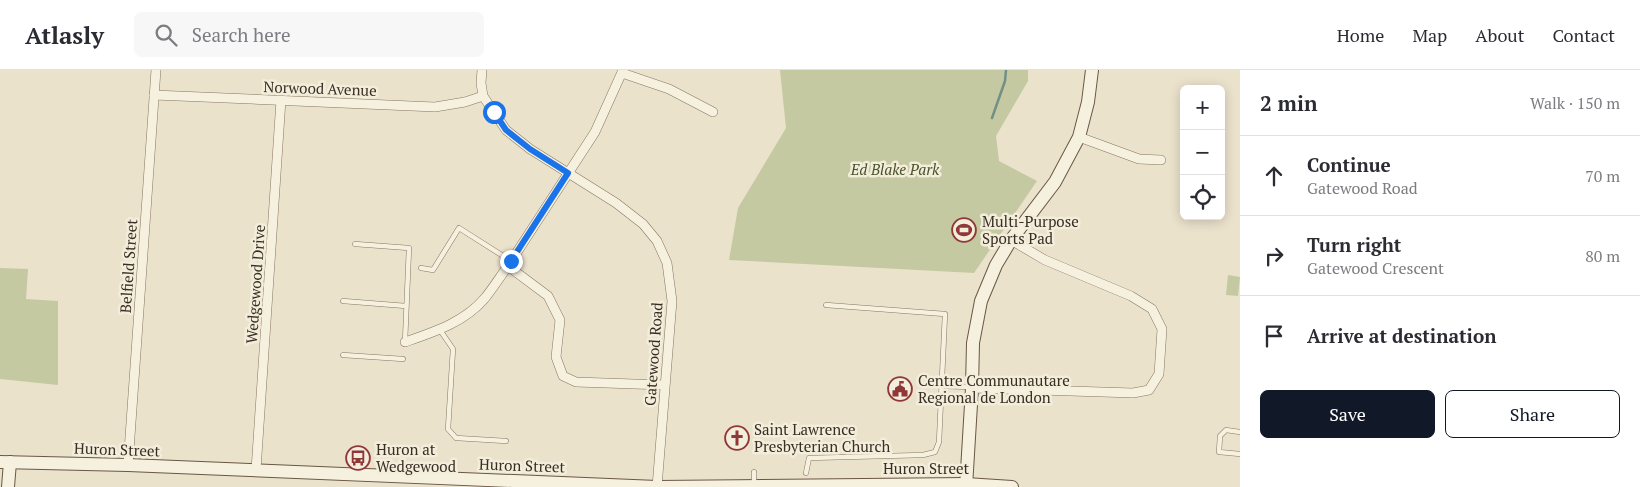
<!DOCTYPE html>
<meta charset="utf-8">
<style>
:root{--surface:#fff;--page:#f7f7f7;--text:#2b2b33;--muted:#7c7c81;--line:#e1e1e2;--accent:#111827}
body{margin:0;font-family:"PT Serif",serif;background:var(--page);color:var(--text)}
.controls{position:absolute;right:15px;top:15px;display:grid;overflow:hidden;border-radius:8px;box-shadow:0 2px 12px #0003}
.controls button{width:45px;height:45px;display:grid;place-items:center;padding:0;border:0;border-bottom:1px solid var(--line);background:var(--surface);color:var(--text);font:25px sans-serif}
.stop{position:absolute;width:15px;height:15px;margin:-11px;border:4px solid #1a73e8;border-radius:50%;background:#fff}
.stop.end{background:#1a73e8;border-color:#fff;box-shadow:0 1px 5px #0008}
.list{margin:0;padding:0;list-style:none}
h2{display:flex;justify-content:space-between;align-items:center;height:65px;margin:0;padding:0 20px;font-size:21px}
h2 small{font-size:16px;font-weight:400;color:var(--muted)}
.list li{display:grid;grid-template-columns:32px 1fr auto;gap:15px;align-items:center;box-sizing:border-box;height:80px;padding:0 20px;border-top:1px solid var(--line)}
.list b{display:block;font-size:19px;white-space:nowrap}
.list p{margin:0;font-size:16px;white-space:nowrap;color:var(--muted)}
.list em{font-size:16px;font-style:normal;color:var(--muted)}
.actions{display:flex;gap:10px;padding:15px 20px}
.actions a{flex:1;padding:11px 0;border:1px solid var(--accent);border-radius:8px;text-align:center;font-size:18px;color:var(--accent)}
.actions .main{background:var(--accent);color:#fff}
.icon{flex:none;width:28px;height:28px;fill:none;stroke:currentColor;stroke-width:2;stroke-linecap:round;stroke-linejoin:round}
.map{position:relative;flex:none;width:1240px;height:417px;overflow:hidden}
header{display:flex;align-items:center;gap:30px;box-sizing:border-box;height:70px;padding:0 25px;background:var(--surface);border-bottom:1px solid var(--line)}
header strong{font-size:24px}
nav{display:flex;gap:28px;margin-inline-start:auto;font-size:18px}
.search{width:350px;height:45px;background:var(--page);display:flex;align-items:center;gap:12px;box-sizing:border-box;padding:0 18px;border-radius:8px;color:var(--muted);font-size:19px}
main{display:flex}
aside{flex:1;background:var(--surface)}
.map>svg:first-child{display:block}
.green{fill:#c4c9a1}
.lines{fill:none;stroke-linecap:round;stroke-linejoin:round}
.stream{stroke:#738f88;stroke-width:2.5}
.lane-casing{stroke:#877661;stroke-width:5.5}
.street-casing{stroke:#877661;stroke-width:10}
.secondary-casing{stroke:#695744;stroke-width:14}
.lane{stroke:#f6f0df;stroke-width:4.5}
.street{stroke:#f6f0df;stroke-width:9}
.secondary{stroke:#f6f0df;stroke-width:12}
.route{stroke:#1a73e8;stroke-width:6}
.labels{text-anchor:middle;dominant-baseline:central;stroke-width:5;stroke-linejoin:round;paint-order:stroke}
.street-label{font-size:15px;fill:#392e23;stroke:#f3eddb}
.park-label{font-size:15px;font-style:italic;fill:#49542c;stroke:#f3eddb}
.poi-label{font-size:15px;fill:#392e23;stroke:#f3eddb;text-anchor:start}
</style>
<header>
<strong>Atlasly</strong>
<div class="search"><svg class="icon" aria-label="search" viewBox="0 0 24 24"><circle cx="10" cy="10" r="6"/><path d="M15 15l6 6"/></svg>Search here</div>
<nav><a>Home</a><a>Map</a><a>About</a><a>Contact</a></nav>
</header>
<main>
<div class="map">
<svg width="1240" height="417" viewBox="0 0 1240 417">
<rect width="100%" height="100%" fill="#ebe2cc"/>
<g class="green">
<path d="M780,0H1028V11L996,66L999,91L1037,111L974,203L729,190L738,138L786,58Z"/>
<path d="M0,198L28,199L26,229L58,231V315L0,309Z"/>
<path d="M1228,205L1240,207L1238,226L1226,225Z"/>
</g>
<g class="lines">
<path class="stream" d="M992,48L1005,11L1006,0"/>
<g class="lane-casing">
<g id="lane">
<path d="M355,174L409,178L405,272"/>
<path d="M421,198L433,200L459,158L511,191"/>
<path d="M343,231L406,236"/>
<path d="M440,260L453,279L448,359L456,368L506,371"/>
<path d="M343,285L403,289"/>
<path d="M941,316L970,317"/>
<path d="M1240,362L1226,360L1220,366L1219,382L1240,384"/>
<path d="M806,403L809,388L923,385L935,382L939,372L945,244L826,235"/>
<path d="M754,415V402"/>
</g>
</g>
<g class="street-casing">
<g id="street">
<path d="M482,0L481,13L483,26L506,60L530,79L616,133L643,154L657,171L667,193L672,231L657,417"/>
<path d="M623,0L595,62L508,196L548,226L560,250L556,287L563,306L576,312L664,315"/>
<path d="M622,3L669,19L713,42"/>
<path d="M154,25L435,37L465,32L483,26"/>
<path d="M1079,67L1139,89L1161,90"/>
<path d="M405,272C434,262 465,252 485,228C493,218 500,207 508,196"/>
<path d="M972,318L1133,323L1149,320L1159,304L1162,259L1152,239L1131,226L1045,190L1011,170"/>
<path d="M128,395L156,0"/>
<path d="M256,400L281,30"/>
</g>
</g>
<g class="secondary-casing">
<g id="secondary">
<path d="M0,392L128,395L657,417L966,414L1012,417"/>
<path d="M8,417L10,392"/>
<path d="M966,417L972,318L973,273L981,231L996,195L1011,170L1055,112L1079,67L1088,32L1092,0"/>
</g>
</g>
<use href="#lane" class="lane"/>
<use href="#street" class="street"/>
<use href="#secondary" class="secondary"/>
</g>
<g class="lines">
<path class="route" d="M494,42L506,60L530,79L568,103L511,191"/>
</g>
<defs>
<g id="stadium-ring" transform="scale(1.25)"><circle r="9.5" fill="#f3eddb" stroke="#903737" stroke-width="1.5"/><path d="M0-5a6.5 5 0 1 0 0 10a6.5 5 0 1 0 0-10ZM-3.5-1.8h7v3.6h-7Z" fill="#903737"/></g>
<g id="civic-ring" transform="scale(1.25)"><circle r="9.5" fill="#f3eddb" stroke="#903737" stroke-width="1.5"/><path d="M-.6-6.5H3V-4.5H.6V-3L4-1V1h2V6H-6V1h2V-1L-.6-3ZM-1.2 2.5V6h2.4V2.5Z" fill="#903737"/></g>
<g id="church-ring" transform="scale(1.25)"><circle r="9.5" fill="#f3eddb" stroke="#903737" stroke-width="1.5"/><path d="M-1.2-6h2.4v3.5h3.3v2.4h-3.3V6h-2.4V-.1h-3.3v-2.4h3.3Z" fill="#903737"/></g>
<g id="bus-ring" transform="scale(1.25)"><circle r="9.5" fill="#f3eddb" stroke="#903737" stroke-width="1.5"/><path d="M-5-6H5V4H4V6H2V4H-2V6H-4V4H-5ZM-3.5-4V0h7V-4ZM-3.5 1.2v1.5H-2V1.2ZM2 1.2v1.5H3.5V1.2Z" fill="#903737"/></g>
</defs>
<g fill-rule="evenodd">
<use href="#stadium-ring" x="964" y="160"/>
<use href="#civic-ring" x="900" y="319"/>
<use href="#church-ring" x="737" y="368"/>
<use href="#bus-ring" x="358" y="388"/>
</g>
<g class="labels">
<g class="street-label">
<text transform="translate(320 18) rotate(2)">Norwood Avenue</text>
<text transform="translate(128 196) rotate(-86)">Belfield Street</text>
<text transform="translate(255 214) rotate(-86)">Wedgewood Drive</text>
<text transform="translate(653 284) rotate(-86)">Gatewood Road</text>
<text transform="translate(117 379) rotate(2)">Huron Street</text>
<text transform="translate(522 395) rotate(2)">Huron Street</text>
<text x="926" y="398">Huron Street</text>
</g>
<g class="park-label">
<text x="895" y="99">Ed Blake Park</text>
</g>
<g class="poi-label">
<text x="982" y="151">Multi-Purpose<tspan x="982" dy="17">Sports Pad</tspan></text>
<text x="918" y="310">Centre Communautare<tspan x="918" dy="17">Regional de London</tspan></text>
<text x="754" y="359">Saint Lawrence<tspan x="754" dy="17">Presbyterian Church</tspan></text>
<text x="376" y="379">Huron at<tspan x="376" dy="17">Wedgewood</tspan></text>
</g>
</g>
</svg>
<div class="controls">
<button>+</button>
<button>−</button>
<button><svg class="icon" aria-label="locate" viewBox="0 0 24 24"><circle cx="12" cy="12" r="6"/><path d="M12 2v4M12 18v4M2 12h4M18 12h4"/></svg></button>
</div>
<div class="stop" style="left:494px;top:42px"></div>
<div class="stop end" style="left:511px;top:191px"></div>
</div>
<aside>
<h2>2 min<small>Walk · 150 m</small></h2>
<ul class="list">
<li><svg class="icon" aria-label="ahead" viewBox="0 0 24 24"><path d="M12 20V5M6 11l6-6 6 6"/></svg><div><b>Continue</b><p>Gatewood Road</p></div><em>70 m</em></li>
<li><svg class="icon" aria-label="right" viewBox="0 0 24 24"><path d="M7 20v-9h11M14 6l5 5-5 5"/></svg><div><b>Turn right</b><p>Gatewood Crescent</p></div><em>80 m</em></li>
<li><svg class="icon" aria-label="arrive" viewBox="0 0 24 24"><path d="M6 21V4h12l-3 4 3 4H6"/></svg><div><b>Arrive at destination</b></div></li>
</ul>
<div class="actions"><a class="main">Save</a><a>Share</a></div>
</aside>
</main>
